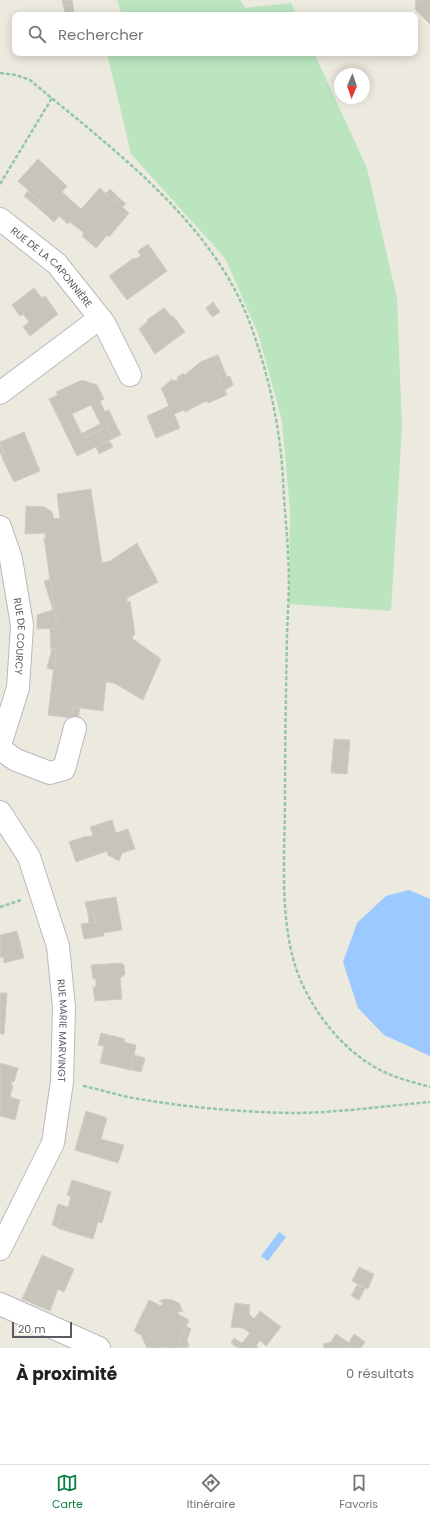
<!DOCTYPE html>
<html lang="fr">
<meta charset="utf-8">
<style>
:root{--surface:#fff;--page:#f6f6f6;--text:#202124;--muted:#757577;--line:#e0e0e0;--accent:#0b8043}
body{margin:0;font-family:Poppins,sans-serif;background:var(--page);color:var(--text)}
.compass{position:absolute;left:334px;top:68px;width:36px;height:36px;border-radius:50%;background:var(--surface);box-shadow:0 2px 10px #0003;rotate:182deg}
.scale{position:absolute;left:12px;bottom:10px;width:60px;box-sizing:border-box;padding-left:4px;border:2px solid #585b61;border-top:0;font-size:11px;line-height:14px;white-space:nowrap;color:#585b61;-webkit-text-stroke:3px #fff;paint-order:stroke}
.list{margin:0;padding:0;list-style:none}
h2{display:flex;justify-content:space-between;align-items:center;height:52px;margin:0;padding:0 16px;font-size:17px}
h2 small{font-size:13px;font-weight:400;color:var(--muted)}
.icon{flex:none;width:22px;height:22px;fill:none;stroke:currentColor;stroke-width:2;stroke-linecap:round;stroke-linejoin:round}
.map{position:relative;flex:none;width:430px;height:1348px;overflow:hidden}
.search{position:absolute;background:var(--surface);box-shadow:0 2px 10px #0003;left:12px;right:12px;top:12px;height:44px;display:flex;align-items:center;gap:10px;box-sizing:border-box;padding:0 14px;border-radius:8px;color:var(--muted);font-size:15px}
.sheet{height:116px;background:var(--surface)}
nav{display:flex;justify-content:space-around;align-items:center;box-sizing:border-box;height:56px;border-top:1px solid var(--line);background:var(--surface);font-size:11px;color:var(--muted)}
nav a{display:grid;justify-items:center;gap:2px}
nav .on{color:var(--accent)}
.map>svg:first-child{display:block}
.green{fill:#bae5bf}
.water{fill:#9cc9ff}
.building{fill:#c7c4bc;stroke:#d1cdbe;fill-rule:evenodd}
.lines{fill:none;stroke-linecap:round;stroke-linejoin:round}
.minor-casing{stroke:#b7b9bf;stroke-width:24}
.path{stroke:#93c6a7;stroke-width:2.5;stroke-dasharray:4 2;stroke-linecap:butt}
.minor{stroke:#fff;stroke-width:22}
.labels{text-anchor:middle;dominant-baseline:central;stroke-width:3;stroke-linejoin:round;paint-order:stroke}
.street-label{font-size:10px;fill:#585b61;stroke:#fff}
</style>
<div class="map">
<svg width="430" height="1348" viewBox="0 0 430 1348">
<rect width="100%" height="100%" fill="#eceadf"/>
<g class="green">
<path d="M117,0H240L245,8L291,3L297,15H122Z"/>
<path d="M107,53H314L367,168L397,298L402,428L391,611L289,604L290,511L282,421L258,333L225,258L131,154Z"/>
</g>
<g class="water">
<path d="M409,890L430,899V1056L384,1035L358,1008L343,962L357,923L386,896Z"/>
<path d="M279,1232L286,1237L268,1261L261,1256Z"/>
</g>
<g class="building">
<path d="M62,0H72L74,11L65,13Z"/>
<path d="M416,0H430V24L415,9Z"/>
<path d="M38,159L67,186L62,192L72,201L54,222L36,206L40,201L18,181Z"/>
<path d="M100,188L114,202L115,200L129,213L109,237L107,235L99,245L92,239L89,242L82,236L84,233L70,222L68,224L59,216L72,201L81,209Z"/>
<path d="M110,189L118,197L114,202L105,194Z"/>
<path d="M28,191L40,201L36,206L24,196Z"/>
<path d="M118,197L126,204L122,207L115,200Z"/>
<path d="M92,239L99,245L96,248L89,242Z"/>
<path d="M148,244L167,271L127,300L109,276L134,258L135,259L141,256L138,251Z"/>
<path d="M34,288L42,298L45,296L58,314L30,336L23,327L29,322L23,314L20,316L12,305Z"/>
<path d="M213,302L220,312L212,317L206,308Z"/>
<path d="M164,308L171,316H173L185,332L155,354L139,329L148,321L147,320Z"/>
<path d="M218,355L227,377L230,376L233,385L225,390L221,381V379L211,368L218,363L215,356Z"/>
<path d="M215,356L218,363L211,368L221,379V381L227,395L208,403L206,401L187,411L185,412L184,410L174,414L180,428L156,438L147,416L169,406L163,392L161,389L172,379L173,381L178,380L177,378L183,373L185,375L200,362Z"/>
<path d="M82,380L97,385L104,399L100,401L105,412L109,410L114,421L110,423L108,427L114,438L77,456L49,399L58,395L56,392ZM91,405L103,429L84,438L72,414Z"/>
<path d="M114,421L121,435L114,438L108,427L110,423Z"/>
<path d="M100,424L103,429L84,438L81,434Z"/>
<path d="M24,432L40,471L14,482L4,462L7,461L0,442Z"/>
<path d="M109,441L113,447L99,454L96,447Z"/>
<path d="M0,444L7,461L4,462L0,452Z"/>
<path d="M91,489L102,563L110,561L137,543L158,582L127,598V602L130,601L135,635L132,636L133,639L161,659L143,700L114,683L106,682L103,711L73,707L72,718L48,715L56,649H51L50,628H60L59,621H56L44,538H46L45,533L25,534L26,506L45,507L52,512L54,519L60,518L57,494Z"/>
<path d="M50,579L56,621H59L60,628L37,629V615L53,610L44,581Z"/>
<path d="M52,649H56L54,670L47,668Z"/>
<path d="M73,707L80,708L78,719L72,718Z"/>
<path d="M334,739L350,740L347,774L331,773Z"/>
<path d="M112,820L116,833L128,829L135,849L122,853L119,861L108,855L107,851L76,862L69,842L86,836L89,837L93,835L90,827Z"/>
<path d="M116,897L122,930L103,933L104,936L84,939L81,924L95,922L94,913L88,914L85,902Z"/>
<path d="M94,913L95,922L89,923L88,914Z"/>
<path d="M17,931L24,958L4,963L3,957L0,958V935Z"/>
<path d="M121,963L124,965L125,974L122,977H120L122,999L95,1001L93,987H96V979H93L91,965Z"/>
<path d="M0,993H7L4,1034H0Z"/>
<path d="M101,1033L125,1039L124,1042L136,1045L131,1070L100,1063L104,1046L98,1045Z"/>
<path d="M134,1055L145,1058L141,1072L131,1070Z"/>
<path d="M0,1063L18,1068L14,1082L12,1081L11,1085H13L10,1097L20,1100L15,1120L0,1116Z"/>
<path d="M86,1111L107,1118L101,1139L124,1145L118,1163L75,1150Z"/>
<path d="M72,1180L111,1192L107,1191L93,1239L57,1228L60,1216L65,1218L71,1196L67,1195Z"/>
<path d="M107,1191L111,1192L102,1223L98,1222Z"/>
<path d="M58,1204L68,1207L65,1218L60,1216L57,1227L52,1225Z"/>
<path d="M42,1255L74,1269L64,1292L58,1289L50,1311L22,1299Z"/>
<path d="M359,1267L374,1274L368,1289L352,1281Z"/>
<path d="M357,1285L365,1288L359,1300L351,1296Z"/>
<path d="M165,1299L172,1300L179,1303L183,1312L179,1311L178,1314L189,1320L177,1347L178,1348H167L166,1347L162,1348H147L141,1335L134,1331L149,1300L161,1306L163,1303L159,1301Z"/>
<path d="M235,1303L250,1305L249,1314L254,1319L260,1311L281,1327L266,1346L260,1340L256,1346L259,1348H238L250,1333L243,1328L231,1327Z"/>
<path d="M186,1326L191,1329L187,1340L189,1347L178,1348L177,1347Z"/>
<path d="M336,1334L349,1343L350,1348H324L323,1344L331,1342Z"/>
<path d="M354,1334L365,1342L361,1348H350L349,1342Z"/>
<path d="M234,1338L242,1343L238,1348L231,1343Z"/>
</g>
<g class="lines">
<g class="minor-casing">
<g id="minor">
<path id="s1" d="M0,219L57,264L104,323L130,375"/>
<path d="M0,393L100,318"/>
<path id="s2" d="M0,527L11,559L22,625L18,688L0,745"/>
<path d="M0,749L16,760L50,773L64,769L75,728"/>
<path id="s3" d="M0,812L29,857L58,946L64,1007L62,1082L53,1143L0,1249"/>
<path d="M0,1304L99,1348"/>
</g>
</g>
<g class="path">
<path d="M0,73L16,75L30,80C112,149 213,221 251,326C265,365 275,405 280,446C283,467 283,489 285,510C286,526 288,542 288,557C290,583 288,608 287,634C286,689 285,743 285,798C285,855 278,926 300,979C316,1016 344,1051 380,1070C395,1078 413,1082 430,1087"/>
<path d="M0,184L52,98"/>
<path d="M0,907L21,900"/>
<path d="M83,1086C100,1089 116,1095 133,1098C185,1107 238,1112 291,1113C337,1113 384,1106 430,1102"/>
</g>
<use href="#minor" class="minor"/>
</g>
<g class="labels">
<g class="street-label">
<text stroke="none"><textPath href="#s1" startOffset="71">RUE DE LA CAPONNIÈRE</textPath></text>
<text stroke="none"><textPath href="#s2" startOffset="112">RUE DE COURCY</textPath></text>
<text stroke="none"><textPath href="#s3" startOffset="232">RUE MARIE MARVINGT</textPath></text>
</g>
</g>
</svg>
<svg class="compass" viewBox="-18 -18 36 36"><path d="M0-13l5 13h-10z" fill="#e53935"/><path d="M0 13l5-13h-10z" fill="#757577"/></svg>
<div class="scale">20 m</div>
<div class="search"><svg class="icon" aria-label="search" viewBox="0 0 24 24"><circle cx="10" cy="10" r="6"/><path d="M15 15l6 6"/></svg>Rechercher</div>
</div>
<section class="sheet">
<h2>À proximité<small>0 résultats</small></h2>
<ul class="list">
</ul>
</section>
<nav>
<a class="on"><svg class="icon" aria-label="map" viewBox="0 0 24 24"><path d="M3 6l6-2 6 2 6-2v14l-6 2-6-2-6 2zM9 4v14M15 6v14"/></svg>Carte</a>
<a><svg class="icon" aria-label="directions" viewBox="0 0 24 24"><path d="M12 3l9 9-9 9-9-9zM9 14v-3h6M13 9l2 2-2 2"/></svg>Itinéraire</a>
<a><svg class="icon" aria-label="saved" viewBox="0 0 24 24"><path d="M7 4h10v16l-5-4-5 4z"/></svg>Favoris</a>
</nav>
